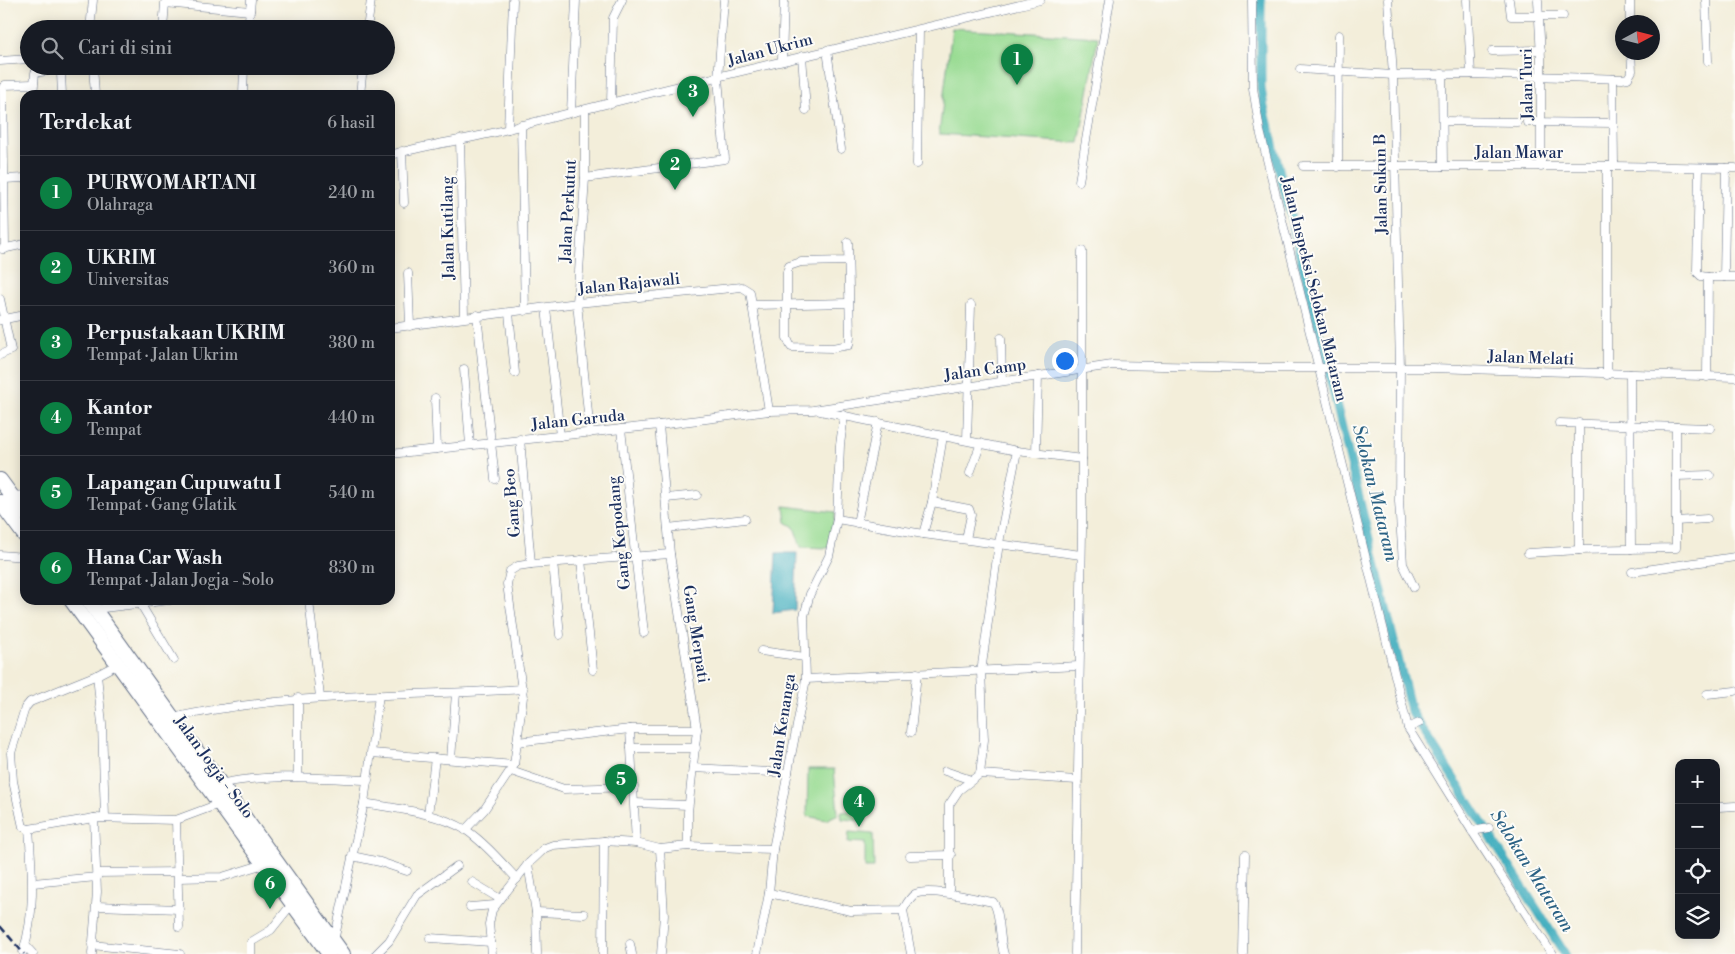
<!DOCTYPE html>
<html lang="id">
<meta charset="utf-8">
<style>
:root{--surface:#171b24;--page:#20242c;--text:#f1f3f6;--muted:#9ea1a6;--line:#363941;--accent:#0b8043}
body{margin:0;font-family:"Libre Bodoni",serif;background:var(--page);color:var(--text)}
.controls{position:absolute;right:15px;bottom:15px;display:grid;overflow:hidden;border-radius:10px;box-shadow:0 2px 12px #0003}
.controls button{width:45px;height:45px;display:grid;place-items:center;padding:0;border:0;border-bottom:1px solid var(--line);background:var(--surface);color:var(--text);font:25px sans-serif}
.compass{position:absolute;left:1615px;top:15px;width:45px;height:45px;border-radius:50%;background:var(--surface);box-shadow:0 2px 12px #0003;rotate:83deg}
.you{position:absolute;left:1064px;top:360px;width:18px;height:18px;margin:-12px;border:4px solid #fff;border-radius:50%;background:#1a73e8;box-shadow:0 0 0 8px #1a73e833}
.badge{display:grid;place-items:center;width:32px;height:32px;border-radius:50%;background:var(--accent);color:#fff;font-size:16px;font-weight:700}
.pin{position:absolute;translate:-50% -41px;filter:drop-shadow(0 1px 2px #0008)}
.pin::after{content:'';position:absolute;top:26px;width:18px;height:15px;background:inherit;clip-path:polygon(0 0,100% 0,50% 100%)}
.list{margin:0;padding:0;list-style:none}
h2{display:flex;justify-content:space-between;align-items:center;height:65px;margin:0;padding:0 20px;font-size:21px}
h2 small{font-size:16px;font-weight:400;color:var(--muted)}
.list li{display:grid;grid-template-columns:32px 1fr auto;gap:15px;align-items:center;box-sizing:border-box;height:75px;padding:0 20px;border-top:1px solid var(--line)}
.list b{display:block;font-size:19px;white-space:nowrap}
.list p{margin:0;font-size:16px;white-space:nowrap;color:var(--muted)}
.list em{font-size:16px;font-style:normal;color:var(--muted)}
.icon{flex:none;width:28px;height:28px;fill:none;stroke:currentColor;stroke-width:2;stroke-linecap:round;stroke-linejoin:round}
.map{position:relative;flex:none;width:1735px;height:954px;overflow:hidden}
.search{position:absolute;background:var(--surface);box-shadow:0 2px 12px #0003;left:20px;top:20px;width:375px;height:55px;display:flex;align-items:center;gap:12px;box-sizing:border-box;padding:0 18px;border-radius:28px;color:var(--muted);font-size:19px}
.panel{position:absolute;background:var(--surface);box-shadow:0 2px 12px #0003;left:20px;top:90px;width:375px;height:515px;border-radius:15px}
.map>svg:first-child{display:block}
.green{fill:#99db93;stroke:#5a8578}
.water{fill:#40adbe;stroke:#2e6e8e}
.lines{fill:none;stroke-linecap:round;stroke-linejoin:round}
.canal{stroke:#40adbe;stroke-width:9}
.street-casing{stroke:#677289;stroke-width:9}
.highway-casing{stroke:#677289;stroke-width:16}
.street{stroke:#fff;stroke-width:8}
.highway{stroke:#fff;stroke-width:14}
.rail{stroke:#1b2f5e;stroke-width:2.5;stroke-dasharray:8 4;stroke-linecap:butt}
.labels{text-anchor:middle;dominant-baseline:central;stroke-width:4;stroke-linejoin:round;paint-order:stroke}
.street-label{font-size:16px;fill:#1b2f5e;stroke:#fdfcf7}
.water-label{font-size:18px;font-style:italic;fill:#2a6184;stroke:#fdfcf7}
</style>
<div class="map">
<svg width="1735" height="954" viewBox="0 0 1735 954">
<rect width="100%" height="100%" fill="#fdfcf7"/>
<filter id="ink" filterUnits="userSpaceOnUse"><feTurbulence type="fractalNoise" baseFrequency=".02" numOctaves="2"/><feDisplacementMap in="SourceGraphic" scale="10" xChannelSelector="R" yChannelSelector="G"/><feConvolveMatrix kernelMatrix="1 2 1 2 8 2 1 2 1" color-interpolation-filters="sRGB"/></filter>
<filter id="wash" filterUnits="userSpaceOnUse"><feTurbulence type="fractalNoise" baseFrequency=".0096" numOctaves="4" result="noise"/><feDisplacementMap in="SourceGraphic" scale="20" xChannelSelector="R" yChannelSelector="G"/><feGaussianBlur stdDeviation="1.12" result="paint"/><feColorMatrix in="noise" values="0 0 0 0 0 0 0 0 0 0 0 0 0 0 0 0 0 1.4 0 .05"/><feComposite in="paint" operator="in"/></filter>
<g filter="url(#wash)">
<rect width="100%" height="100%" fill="#f3eeda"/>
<g class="green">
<path d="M952,28L1098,37L1079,143L939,134Z"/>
<path d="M784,506L836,512L828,548L801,547L794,527L786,522Z"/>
<path d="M808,769H834L838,814L826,820L807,816Z"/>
<path d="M869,790L866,821L842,819L841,812L851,811L850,791Z"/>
<path d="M849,832L873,834L874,868H865V843L848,842Z"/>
</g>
<path class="water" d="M776,553H797L795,610L773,613Z"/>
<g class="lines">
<path class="canal" d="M1261,0V88L1264,107L1411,711L1565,954"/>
</g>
</g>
<g filter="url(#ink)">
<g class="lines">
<g class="street-casing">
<g id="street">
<path d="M1252,0L1253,88L1260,131L1408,728L1472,831L1552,954"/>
<path d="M1388,0L1393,75L1400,367L1399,501L1403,564L1414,587"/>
<path d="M1467,0L1471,74"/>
<path d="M1509,0L1511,16H1563"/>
<path d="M1538,0L1541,58V167"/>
<path d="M1706,0L1708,61"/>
<path d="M1630,22V0"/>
<path d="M90,29L93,0"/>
<path d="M163,29L165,3L250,11"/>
<path d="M248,29L251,0"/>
<path d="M367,29L371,0"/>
<path d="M827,50L841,149"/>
<path d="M1492,51L1541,50"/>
<path d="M802,56L806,110"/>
<path d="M782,60L784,0"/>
<path d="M0,61L29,59"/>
<path d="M93,66L95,95"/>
<path d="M233,66L244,67"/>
<path d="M1300,69L1393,75L1471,74L1622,79L1628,78L1632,71L1631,52"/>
<path d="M1442,74L1443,166"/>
<path d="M1613,79L1614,166"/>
<path d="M33,95L35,73L57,69L61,73L62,95"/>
<path d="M243,95L244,66"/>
<path d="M360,95L363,66"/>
<path d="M611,104L613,18L622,0"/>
<path d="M585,110V178L577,303L590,433"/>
<path d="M571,112L576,0"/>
<path d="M1443,121L1517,122"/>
<path d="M1527,122L1613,123"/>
<path d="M521,125L525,311"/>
<path d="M508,129L513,0"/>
<path d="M460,139L464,317"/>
<path d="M402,151L404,203"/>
<path d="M390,155C429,144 469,140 508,129C684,82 863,44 1040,0"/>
<path d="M917,164L919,30"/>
<path d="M1303,166H1614L1735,168"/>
<path d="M1338,167L1339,35"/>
<path d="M1699,168L1697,272L1701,276L1708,277"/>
<path d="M585,178L725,159L718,78L724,0"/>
<path d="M3,179L25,178"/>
<path d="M1079,181L1110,0"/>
<path d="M2,249L25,244"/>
<path d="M5,249L3,87L5,85L33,84"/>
<path d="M847,261L801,262L789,266L787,272V338L791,347L832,348L849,345L850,337L848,242"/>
<path d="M408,273L410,326"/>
<path d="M1724,277L1726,168"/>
<path d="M0,299L11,350L0,355"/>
<path d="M752,305L848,303"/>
<path d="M546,308L560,436"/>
<path d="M509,313L515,373"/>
<path d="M477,315L495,479"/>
<path d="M0,320L25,315"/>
<path d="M390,328L577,303L742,287L750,292L769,411"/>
<path d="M1001,338L1002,381"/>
<path d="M464,369L470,445"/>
<path d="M1630,374L1631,549"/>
<path d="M1607,375V166"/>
<path d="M1707,377L1708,277H1735"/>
<path d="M435,398L437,449"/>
<path d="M820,411L1017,451L1082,459"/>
<path d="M1559,423L1710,428"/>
<path d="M1579,423V550L1676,548V427"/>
<path d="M659,425L670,554L697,729L688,812V846"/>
<path d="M621,429L644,633"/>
<path d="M520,439L531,564"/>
<path d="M967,440L971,305"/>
<path d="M1036,453L1038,376"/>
<path d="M390,454L659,425L769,411L813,410L1112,365L1261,368H1432L1735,377"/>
<path d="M970,473L981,443"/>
<path d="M1676,476L1710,475"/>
<path d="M12,496L25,495"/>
<path d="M666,498L697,495"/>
<path d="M932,502L969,509L971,515L966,539"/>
<path d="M837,519L923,534L1081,555"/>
<path d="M1676,521L1707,519"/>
<path d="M857,523L878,422"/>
<path d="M668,528L745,519"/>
<path d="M923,534L932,502L943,436"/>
<path d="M1528,553L1579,550"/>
<path d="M0,555L25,557"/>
<path d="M581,560L593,670"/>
<path d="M553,562L560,635"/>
<path d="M1632,572L1735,557"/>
<path d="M309,600L320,697"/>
<path d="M140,603L174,660"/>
<path d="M95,609L170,600"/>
<path d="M761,651L805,657"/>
<path d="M118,664L97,675L30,702L25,708L11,753L13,781L23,827L29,829L94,818L176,820L219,804"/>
<path d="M97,675L102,724L105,817"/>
<path d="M806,679L1079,666"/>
<path d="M1707,694L1735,691"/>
<path d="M298,698V777"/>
<path d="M172,718C287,692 405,697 523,689"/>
<path d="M1408,728L1419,723"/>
<path d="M630,729L636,843"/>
<path d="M911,732L917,673"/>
<path d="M517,742L630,729H697"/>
<path d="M631,748H696"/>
<path d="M372,753L514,765"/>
<path d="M451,759L456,693"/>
<path d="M693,768L788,773"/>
<path d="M511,771L564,789L634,787"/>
<path d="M945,771L971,780"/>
<path d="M980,774L1077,780"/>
<path d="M220,784C269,773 318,778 368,780"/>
<path d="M364,803C397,809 436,812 466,830C485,843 501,862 517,879"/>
<path d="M635,803L688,805"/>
<path d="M1719,807L1735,806"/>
<path d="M428,815L435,758"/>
<path d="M176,820L179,927"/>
<path d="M465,830L484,810L514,765L523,697L507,584L510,571L518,566L531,564L670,554"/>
<path d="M1472,831L1489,828"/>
<path d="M660,849L664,915L661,954"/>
<path d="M352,856L380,862L407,871"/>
<path d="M910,856L951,855"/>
<path d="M528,864L536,912L537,954"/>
<path d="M97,873L178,872"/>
<path d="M178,878L222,877L264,864"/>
<path d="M472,882L500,899"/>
<path d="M33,883L97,877"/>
<path d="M769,893L851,911L903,910C906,905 909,898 915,894C928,887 977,899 993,902C1001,912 999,940 1004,954"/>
<path d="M949,893V805L959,790L980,774L984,740L981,672L999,543L1017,451"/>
<path d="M97,906L179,909"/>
<path d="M470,907L495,905"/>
<path d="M903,910L911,954"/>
<path d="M536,912L584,914"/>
<path d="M430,938L491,942"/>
<path d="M334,941L364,803L379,695"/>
<path d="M630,944L632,954"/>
<path d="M25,945L33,954"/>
<path d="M92,945L180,954"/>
<path d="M23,952C36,912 32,871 29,829"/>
<path d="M92,954L97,892L94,818"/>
<path d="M251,954V942L271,930L287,910L294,906"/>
<path d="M376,954L389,941L417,895L457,866"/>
<path d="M492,954L489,924L492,910L528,864L545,848L553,845L604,841L636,843L660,849L688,846L773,849"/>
<path d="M603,954L604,841"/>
<path d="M757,954L769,893L773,849L806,679L804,616L810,594L829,556L837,519L840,445L844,415"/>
<path d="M1075,954L1082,530V251"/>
<path d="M1243,954L1245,855"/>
</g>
</g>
<g class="highway-casing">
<g id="highway">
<path d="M0,480L25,514"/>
<path d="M0,502L25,536"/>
<path d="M71,600L329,954"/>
<path d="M88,600L343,954"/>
</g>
</g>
<use href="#street" class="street"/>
<use href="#highway" class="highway"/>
<path class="rail" d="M0,926L24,954"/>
</g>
</g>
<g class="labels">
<g class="street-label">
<text transform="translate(770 50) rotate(-15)">Jalan Ukrim</text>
<text transform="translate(1527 84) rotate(-91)">Jalan Turi</text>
<text x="1519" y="153">Jalan Mawar</text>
<text transform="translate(1381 184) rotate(-91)">Jalan Sukun B</text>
<text transform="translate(568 211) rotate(-87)">Jalan Perkutut</text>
<text transform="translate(448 228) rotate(-91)">Jalan Kutilang</text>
<text transform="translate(629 284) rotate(-6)">Jalan Rajawali</text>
<text transform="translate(1314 289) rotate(76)">Jalan Inspeksi Selokan Mataram</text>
<text transform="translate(1531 358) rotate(2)">Jalan Melati</text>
<text transform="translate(985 370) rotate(-8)">Jalan Camp</text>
<text transform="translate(578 420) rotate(-6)">Jalan Garuda</text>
<text transform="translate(512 503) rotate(-95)">Gang Beo</text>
<text transform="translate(619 533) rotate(-96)">Gang Kepodang</text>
<text transform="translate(696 634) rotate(81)">Gang Merpati</text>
<text transform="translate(782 725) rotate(-81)">Jalan Kenanga</text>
<text transform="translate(214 767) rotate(54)">Jalan Jogja - Solo</text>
</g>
<g class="water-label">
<text transform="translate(1375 493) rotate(76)">Selokan Mataram</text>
<text transform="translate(1532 871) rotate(58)">Selokan Mataram</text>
</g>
</g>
</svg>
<div class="controls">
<button>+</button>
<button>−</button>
<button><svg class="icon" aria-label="locate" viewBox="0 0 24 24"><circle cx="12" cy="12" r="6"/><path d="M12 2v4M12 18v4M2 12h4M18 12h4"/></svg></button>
<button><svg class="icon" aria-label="layers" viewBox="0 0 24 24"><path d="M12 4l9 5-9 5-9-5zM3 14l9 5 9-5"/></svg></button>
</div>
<svg class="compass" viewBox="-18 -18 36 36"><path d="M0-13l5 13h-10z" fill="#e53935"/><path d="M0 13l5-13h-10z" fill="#9ea1a6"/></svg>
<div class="you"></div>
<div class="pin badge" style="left:1017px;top:85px">1</div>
<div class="pin badge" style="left:675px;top:190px">2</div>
<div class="pin badge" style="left:693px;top:117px">3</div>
<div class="pin badge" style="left:859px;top:827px">4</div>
<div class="pin badge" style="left:621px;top:805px">5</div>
<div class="pin badge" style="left:270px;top:909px">6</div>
<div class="search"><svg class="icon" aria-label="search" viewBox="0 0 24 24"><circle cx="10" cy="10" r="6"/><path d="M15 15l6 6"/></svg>Cari di sini</div>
<section class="panel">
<h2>Terdekat<small>6 hasil</small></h2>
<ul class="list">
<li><span class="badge">1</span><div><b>PURWOMARTANI</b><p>Olahraga</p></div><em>240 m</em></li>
<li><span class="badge">2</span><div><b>UKRIM</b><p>Universitas</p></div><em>360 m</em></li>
<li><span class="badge">3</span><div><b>Perpustakaan UKRIM</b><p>Tempat · Jalan Ukrim</p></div><em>380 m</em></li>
<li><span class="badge">4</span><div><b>Kantor</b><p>Tempat</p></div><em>440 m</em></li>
<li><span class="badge">5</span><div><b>Lapangan Cupuwatu I</b><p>Tempat · Gang Glatik</p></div><em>540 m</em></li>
<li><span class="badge">6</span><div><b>Hana Car Wash</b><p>Tempat · Jalan Jogja - Solo</p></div><em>830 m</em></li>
</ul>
</section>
</div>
